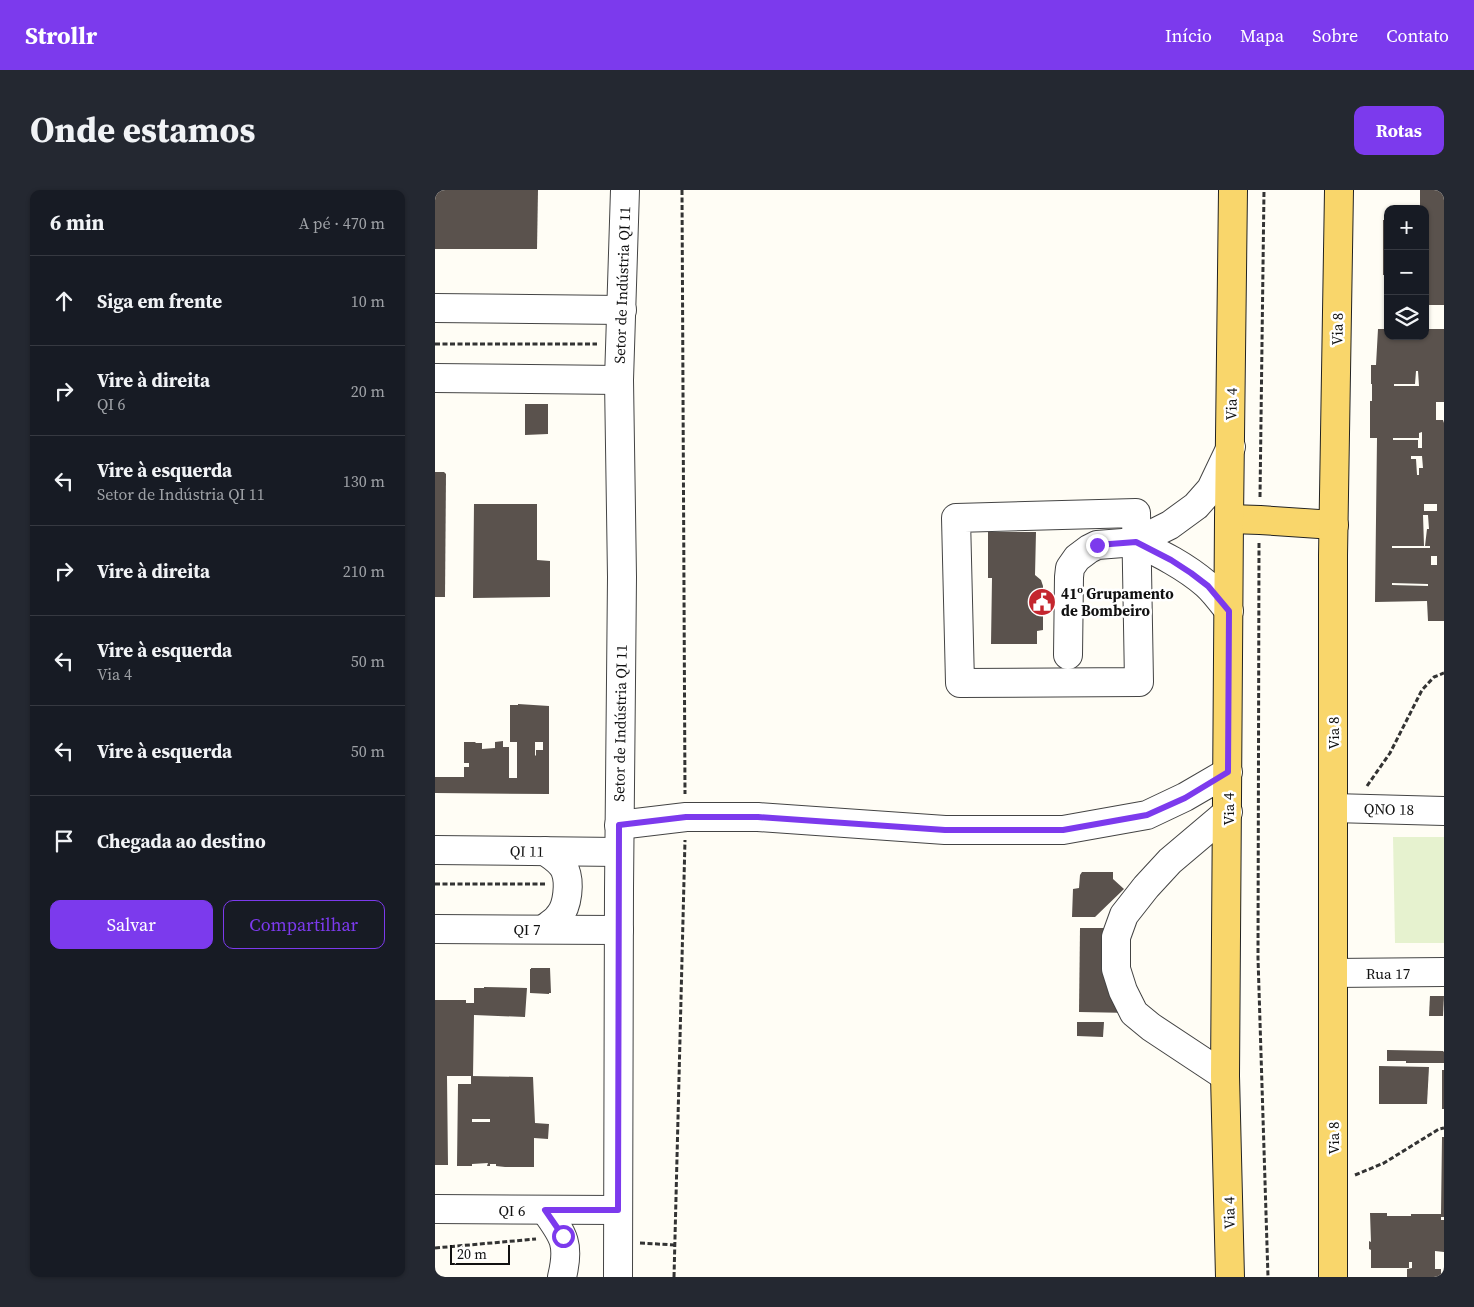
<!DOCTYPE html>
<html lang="pt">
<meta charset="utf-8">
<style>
:root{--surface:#171b24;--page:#242831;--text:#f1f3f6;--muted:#9ea1a6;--line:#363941;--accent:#7c3aed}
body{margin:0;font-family:"Source Serif 4",serif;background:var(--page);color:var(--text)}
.controls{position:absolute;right:15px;top:15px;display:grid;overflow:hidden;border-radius:10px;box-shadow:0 1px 4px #0004}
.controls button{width:45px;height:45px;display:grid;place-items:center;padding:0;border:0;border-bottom:1px solid var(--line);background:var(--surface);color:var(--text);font:25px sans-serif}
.scale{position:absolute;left:15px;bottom:12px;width:60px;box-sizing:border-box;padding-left:5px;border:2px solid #111;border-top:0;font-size:14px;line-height:18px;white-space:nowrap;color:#111;-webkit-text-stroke:4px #fff;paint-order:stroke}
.stop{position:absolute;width:15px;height:15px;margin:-11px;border:4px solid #7c3aed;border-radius:50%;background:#fff}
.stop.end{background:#7c3aed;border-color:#fff;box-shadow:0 1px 5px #0008}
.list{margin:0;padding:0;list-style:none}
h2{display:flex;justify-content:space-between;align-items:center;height:65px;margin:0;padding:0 20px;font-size:21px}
h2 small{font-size:16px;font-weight:400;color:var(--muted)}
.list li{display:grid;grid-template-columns:32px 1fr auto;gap:15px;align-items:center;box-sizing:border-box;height:90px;padding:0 20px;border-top:1px solid var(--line)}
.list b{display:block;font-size:19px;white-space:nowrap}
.list p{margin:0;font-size:16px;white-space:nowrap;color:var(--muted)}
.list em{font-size:16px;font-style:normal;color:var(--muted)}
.actions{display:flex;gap:10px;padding:15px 20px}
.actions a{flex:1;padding:11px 0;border:1px solid var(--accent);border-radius:10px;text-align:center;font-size:18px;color:var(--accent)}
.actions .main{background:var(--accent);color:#fff}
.icon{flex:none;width:28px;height:28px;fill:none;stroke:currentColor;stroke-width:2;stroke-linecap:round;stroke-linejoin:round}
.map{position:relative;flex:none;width:1009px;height:1087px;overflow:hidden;border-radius:10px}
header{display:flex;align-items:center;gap:30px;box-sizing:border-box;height:70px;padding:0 25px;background:var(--accent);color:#fff}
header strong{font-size:24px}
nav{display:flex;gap:28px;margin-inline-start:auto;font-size:18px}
.intro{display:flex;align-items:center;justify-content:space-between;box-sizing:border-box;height:120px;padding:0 30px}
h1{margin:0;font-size:35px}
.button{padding:12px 22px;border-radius:10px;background:var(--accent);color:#fff;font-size:18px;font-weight:700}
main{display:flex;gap:30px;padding:0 30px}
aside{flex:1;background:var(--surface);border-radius:10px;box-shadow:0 1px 4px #0004}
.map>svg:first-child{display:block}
.pitch{fill:#e6f2cf}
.building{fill:#5a524d;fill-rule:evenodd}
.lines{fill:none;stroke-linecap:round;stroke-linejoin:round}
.minor-casing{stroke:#444;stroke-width:30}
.major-casing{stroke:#222;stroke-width:30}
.path{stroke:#333;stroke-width:3;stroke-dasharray:5 2.5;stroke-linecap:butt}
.minor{stroke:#fff;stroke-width:28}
.major{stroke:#f9d66b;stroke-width:28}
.route{stroke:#7c3aed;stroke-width:6}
.labels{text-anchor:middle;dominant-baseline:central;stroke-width:5;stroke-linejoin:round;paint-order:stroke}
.street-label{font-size:15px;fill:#111;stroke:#fff}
.poi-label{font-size:15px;font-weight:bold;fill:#111;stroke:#fff;text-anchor:start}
</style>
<header>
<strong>Strollr</strong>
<nav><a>Início</a><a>Mapa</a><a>Sobre</a><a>Contato</a></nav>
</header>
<div class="intro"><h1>Onde estamos</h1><a class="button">Rotas</a></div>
<main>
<aside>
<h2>6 min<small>A pé · 470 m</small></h2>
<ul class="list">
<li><svg class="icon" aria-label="ahead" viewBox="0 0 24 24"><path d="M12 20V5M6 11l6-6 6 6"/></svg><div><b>Siga em frente</b></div><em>10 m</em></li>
<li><svg class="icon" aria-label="right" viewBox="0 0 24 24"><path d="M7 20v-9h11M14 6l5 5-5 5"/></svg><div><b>Vire à direita</b><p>QI 6</p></div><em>20 m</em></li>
<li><svg class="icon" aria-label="left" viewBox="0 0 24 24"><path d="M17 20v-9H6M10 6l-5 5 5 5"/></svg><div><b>Vire à esquerda</b><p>Setor de Indústria QI 11</p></div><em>130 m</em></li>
<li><svg class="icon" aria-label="right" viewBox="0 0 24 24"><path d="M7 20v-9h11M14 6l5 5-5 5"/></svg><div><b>Vire à direita</b></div><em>210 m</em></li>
<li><svg class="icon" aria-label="left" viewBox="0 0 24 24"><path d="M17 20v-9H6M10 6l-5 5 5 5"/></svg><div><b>Vire à esquerda</b><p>Via 4</p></div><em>50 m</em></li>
<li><svg class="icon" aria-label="left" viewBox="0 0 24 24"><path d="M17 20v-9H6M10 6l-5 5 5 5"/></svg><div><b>Vire à esquerda</b></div><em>50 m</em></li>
<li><svg class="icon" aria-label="arrive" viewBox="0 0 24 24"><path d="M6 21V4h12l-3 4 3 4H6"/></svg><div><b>Chegada ao destino</b></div></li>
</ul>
<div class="actions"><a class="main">Salvar</a><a>Compartilhar</a></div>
</aside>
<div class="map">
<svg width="1009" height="1087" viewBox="0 0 1009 1087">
<rect width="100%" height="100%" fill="#fffdf5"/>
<path class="pitch" d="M958,647H1009V753H960Z"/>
<g class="building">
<path d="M0,0H103L102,59H0Z"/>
<path d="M985,0H1009V115H990V19H985Z"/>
<rect x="948" y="30" width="5" height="55"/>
<path d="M943,139H953V146H990V139H1009V212H1001V230H1008L1009,233V431H993L992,411L940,412L942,248H935V211H937V194H936V175H941ZM981,181H983L984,196H959V194H980ZM987,242V258H983V250H958V248H984V243ZM976,266H987L988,278H984V285H982L981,269H976ZM989,314H1002V321H989ZM988,325H993L994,339H992L990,356H995V358H957V356H989ZM996,366H1002V375H996ZM957,393L993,394V396L957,395Z"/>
<path d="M90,214H113V244L90,245Z"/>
<path d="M0,282H9L11,284L10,407H0Z"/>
<path d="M39,314H102V370L115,371V407L38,408Z"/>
<path d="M553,342H601L600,385L606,390L608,396V440L602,441V454H556L557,388H553Z"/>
<path d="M83,514L114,516V604L0,603V587H29V577H34V573H29V552H40L41,553H47V559L60,558V552L68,551V557H74V588H82V552H75V515H83ZM100,552H108V560H101V565L100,566Z"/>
<path d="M647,682H678V689L689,699L660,727H637L638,699L644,698L645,685Z"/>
<path d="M645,738H696V823L644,822Z"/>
<path d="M96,778H115L116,803H114V804L95,803V779H96Z"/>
<path d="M49,797L92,798L90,827L39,825L38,886H12L13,975H0V810H31V813H39V798H49Z"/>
<path d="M995,806H1009L1008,826H994Z"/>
<path d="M642,832H669L668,847L642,846Z"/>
<path d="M952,860L1008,861L1009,862V873H971V871H952Z"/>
<path d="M944,876L994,877L992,914H944Z"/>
<rect x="1007" y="880" width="2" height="39"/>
<path d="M36,886L98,887L100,933L114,934L113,949L99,948V977H70L61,976V974H55V976H52L53,973L37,974V976H22L23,894H36ZM37,929H55V932H37Z"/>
<path d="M1007,947H1009V1027H1006V1030H1009V1062L1000,1061V1079H1006V1087H972V1079L977,1078V1072H974V1078H936V1060L934,1059V1051L936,1052L935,1023H952V1026H976V1024H1006Z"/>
</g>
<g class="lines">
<g class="minor-casing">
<g id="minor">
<path d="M0,118L187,120"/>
<path d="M0,188L184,190"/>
<path d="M701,323L704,492L525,493L521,328Z"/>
<path d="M701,352C726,364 750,376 771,394C780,402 787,412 794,421"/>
<path d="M633,465L634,387L635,378L642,368L654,359L662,355L701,352L735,335L761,316L776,299L796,257"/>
<path d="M898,618L1009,621"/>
<path d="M184,635L251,627H323L510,640H628L712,625L750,607L793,582"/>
<path d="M0,660L184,662"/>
<path d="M0,739L184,740"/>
<path d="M109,739C114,735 121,731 124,726C133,716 135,692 130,680C126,671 117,666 110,661"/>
<path d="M898,783L1009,782"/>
<path d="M790,886L716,837L699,823L688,801L681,779V747L689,725L711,697L735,671L793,622"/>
<path d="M0,1019L183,1020"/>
<path d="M110,1020C129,1046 135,1054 127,1087"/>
<path d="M183,1087L184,699L187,387L184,190L190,0"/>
</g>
</g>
<g class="major-casing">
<g id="major">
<path d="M794,329L825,330L899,335"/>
<path d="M795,1087L790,886L794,329L798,0"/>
<path d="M898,1087V366L904,0"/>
</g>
</g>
<g class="path">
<path d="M247,0L250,604"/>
<path d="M0,154H162"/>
<path d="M825,307L829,0"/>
<path d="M824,353L823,768L833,1087"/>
<path d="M932,596L955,563L987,500L999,487L1009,483"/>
<path d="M0,694H111"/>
<path d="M920,985L949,973L1004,939L1009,938"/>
<path d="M205,1053L240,1055"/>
<path d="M0,1058L101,1049"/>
<path d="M239,1087L250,650"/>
</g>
<use href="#minor" class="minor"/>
<use href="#major" class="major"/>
</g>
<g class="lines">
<path class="route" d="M128,1046L110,1020H183L184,635L251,627H323L510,640H628L712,625L750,608L793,582L794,421L773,396L756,383L736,370L701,352L662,355"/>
</g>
<defs>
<g id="civic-disc" transform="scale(1.4375)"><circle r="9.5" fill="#c4262e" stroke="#fff"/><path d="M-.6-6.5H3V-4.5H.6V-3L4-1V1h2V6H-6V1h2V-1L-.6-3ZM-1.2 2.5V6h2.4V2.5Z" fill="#fff"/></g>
</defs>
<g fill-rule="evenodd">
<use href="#civic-disc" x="607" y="412"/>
</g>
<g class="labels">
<g class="street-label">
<text transform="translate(187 95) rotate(-88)">Setor de Indústria QI 11</text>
<text transform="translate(902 139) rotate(-89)">Via 8</text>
<text transform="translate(796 214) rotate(-89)">Via 4</text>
<text transform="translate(185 533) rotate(-89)">Setor de Indústria QI 11</text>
<text transform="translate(898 543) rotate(-90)">Via 8</text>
<text transform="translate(793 619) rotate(-90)">Via 4</text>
<text transform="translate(954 619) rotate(1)">QNO 18</text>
<text transform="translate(92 661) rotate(1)">QI 11</text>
<text x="92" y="739">QI 7</text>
<text x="953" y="783">Rua 17</text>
<text transform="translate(898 948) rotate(-90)">Via 8</text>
<text x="77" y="1020">QI 6</text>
<text transform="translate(794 1023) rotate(-91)">Via 4</text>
</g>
<g class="poi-label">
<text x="626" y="403">41º Grupamento<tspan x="626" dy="17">de Bombeiro</tspan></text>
</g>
</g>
</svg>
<div class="controls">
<button>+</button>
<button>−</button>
<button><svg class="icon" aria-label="layers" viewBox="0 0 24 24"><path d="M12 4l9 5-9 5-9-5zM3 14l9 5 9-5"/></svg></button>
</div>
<div class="scale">20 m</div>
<div class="stop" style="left:128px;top:1046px"></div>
<div class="stop end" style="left:662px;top:355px"></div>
</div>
</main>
